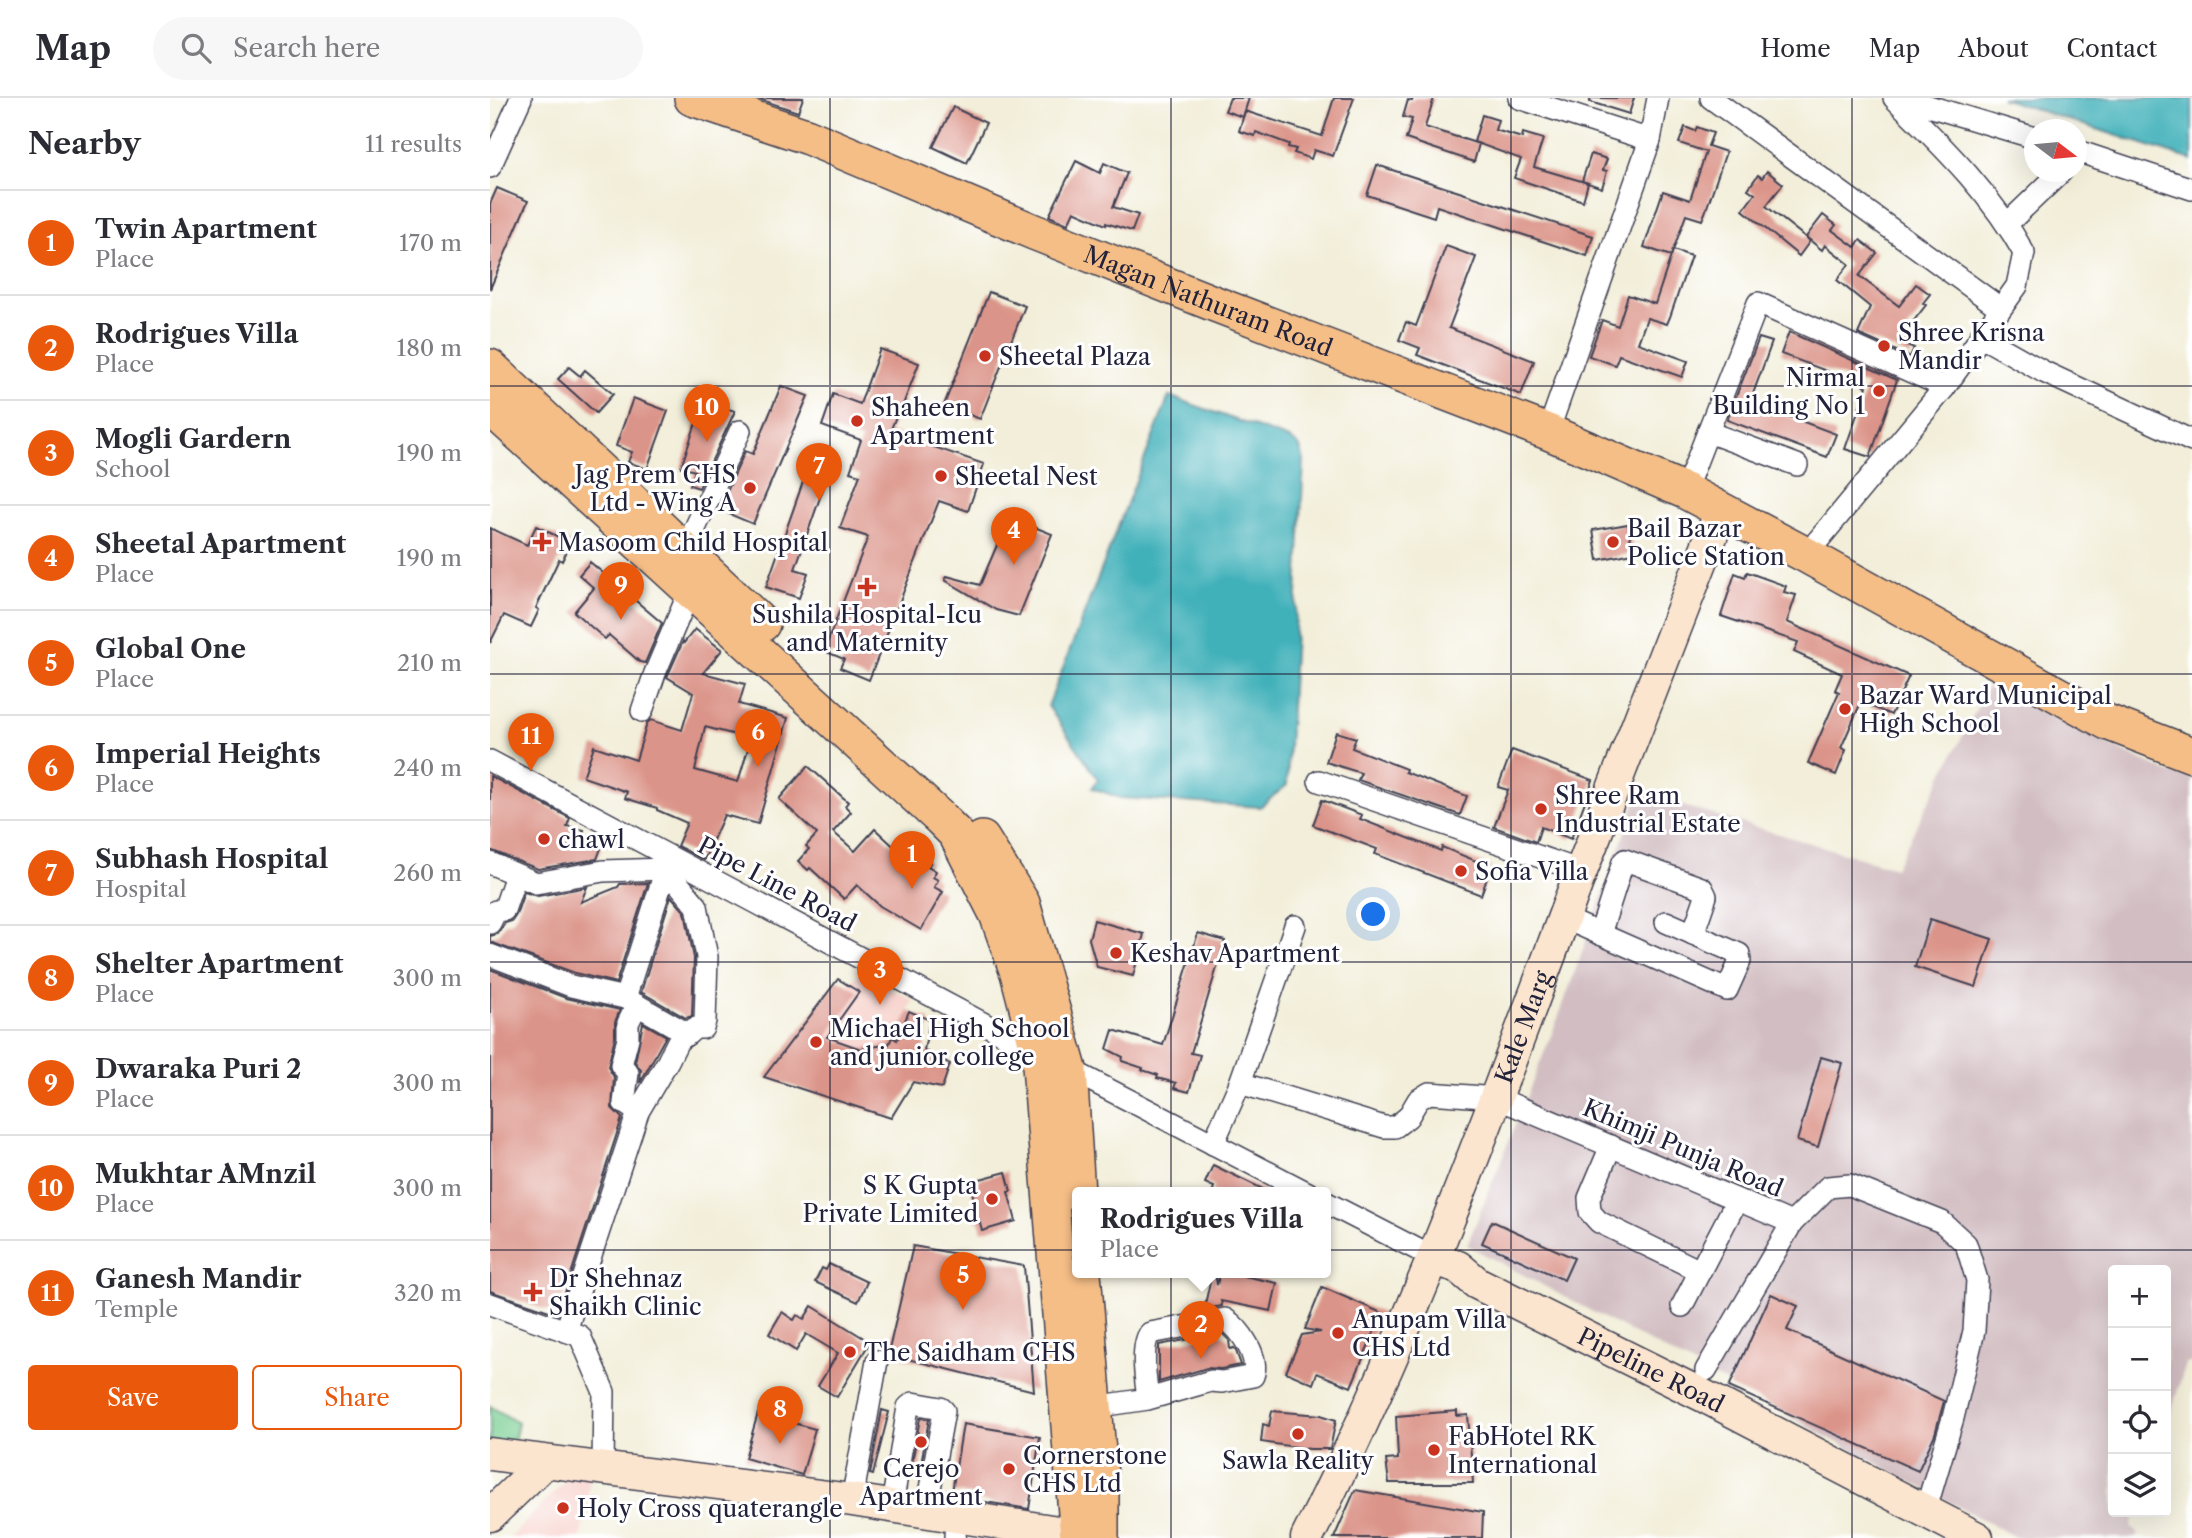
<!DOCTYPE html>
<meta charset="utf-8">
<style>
:root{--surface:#fff;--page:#f7f7f7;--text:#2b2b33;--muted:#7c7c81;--line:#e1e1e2;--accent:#ea580c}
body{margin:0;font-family:"Libre Caslon Text",serif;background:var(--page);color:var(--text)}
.controls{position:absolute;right:21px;bottom:21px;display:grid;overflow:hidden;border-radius:7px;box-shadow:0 7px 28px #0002}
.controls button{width:63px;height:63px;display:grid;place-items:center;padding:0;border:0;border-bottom:2px solid var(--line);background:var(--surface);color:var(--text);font:35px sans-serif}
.compass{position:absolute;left:1534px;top:21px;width:63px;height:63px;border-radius:50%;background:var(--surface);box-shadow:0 7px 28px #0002;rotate:106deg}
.you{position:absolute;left:884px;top:817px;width:24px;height:24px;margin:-18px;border:5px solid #fff;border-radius:50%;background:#1a73e8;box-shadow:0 0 0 10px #1a73e833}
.badge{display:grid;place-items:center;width:46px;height:46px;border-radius:50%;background:var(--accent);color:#fff;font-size:23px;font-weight:700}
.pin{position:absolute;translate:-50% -58px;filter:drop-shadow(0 2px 4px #0008)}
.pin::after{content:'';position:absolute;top:37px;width:24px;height:21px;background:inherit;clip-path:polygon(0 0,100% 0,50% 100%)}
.popup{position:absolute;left:582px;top:1089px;width:259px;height:91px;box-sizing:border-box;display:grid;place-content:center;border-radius:7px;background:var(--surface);filter:drop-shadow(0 2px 5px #0005);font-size:23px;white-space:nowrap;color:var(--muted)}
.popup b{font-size:26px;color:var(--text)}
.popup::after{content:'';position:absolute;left:50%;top:100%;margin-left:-14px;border:14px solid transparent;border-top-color:var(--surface)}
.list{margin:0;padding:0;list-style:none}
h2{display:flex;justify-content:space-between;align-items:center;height:91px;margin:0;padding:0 28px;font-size:30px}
h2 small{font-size:23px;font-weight:400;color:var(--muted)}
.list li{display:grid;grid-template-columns:46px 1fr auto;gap:21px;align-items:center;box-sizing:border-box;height:105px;padding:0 28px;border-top:2px solid var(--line)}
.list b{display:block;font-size:26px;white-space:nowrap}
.list p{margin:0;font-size:23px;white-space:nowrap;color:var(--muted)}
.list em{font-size:23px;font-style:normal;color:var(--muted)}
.actions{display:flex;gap:14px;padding:21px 28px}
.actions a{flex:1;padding:16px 0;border:2px solid var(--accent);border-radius:7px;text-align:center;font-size:24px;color:var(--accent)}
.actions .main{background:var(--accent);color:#fff}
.icon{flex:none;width:38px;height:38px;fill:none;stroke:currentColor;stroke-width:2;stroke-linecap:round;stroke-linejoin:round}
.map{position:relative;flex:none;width:1702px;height:1440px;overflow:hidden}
header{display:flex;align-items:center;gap:42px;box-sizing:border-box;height:98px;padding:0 35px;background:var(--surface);border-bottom:2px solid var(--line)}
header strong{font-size:33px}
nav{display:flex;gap:38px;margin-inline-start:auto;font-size:24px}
.search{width:490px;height:63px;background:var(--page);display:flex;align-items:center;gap:18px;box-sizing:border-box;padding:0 24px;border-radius:38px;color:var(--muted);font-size:26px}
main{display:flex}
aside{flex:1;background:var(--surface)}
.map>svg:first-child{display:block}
.built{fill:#f7d0ca}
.industrial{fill:#d2bec2}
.green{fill:#78ce92;stroke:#4d7866;stroke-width:2}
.water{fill:#3fb0b9;stroke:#30697a;stroke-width:2}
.building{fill:#db9489;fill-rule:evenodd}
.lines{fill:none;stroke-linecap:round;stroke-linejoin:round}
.street-casing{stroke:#414153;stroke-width:24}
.secondary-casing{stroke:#414153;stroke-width:35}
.primary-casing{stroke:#414153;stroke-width:38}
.street{stroke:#fff;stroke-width:21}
.secondary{stroke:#fbe5cf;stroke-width:32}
.primary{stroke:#f6be87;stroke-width:35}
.grid{fill:none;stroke:#22223b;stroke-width:2;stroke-opacity:0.55}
.poi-dot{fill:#c8321e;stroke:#fff;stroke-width:2.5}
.labels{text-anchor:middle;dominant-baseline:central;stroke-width:6;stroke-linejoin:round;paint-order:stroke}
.street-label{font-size:24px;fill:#22223b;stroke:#fff}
.poi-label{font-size:24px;fill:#22223b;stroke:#fff;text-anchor:start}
</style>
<header>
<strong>Map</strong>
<div class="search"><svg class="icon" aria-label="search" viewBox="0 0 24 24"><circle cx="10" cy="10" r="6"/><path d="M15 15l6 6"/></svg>Search here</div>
<nav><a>Home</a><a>Map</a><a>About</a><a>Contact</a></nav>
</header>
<main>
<aside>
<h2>Nearby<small>11 results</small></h2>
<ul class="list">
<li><span class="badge">1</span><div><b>Twin Apartment</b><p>Place</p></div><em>170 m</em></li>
<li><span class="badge">2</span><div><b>Rodrigues Villa</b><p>Place</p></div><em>180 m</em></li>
<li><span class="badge">3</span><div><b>Mogli Gardern</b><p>School</p></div><em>190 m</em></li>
<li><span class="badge">4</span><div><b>Sheetal Apartment</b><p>Place</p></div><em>190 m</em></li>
<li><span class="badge">5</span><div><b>Global One</b><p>Place</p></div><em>210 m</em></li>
<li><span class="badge">6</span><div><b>Imperial Heights</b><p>Place</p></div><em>240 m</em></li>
<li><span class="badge">7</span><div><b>Subhash Hospital</b><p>Hospital</p></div><em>260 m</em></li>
<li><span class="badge">8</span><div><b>Shelter Apartment</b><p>Place</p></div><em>300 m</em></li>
<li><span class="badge">9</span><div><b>Dwaraka Puri 2</b><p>Place</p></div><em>300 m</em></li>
<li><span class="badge">10</span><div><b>Mukhtar AMnzil</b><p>Place</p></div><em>300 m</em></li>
<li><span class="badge">11</span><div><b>Ganesh Mandir</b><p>Temple</p></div><em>320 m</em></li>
</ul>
<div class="actions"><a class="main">Save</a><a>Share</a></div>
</aside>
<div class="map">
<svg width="1702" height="1440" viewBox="0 0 1702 1440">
<rect width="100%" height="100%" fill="#fff"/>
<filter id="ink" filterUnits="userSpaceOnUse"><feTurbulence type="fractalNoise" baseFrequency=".0143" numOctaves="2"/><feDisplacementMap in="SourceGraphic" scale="14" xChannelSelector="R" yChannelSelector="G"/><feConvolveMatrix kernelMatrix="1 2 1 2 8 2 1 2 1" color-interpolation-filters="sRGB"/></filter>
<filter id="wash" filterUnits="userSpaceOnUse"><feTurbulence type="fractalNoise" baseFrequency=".00686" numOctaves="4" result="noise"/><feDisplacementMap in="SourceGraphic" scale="28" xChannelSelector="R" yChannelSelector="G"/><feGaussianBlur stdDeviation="1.57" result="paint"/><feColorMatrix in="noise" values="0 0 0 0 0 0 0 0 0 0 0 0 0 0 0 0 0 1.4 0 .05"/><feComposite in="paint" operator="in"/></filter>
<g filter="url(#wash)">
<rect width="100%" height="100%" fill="#f2eed9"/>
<g class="built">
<path d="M370,874L423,902L407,942L399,946L371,951L337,939L369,894L358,887Z"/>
<path d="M82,1376L100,1379L91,1440H20Z"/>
</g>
<path class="industrial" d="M1498,588L1676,674L1702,681V1265L1696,1264L1681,1314L1676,1325V1172H1623V1414H1645L1641,1429L1648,1435L1646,1440H1527L977,1147L1070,915L1149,695L1405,770Z"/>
<path class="green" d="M0,1308L28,1325L23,1348L0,1343Z"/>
<g class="water">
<path d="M1511,0H1702V62Z"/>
<path d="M679,298L802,342L810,349L814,362L797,687L770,709L630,700L602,690L608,681L558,608Z"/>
</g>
<g id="blocks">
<g class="building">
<path d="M266,0H313L308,14Z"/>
<path d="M740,0H759L753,19L735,13Z"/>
<path d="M844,0H864L843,58L824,52L821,61L804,55L806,51L798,49L799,46L766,34L765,38L749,33L755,13L832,38Z"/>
<path d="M923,0H944L935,29L989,46L984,64L916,41L922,21L913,19L918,2L922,3Z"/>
<path d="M1100,0H1144L1139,16L1100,4Z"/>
<path d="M463,9L496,25L477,65L443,49Z"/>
<path d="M992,17L1008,22L1005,32L1032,40L1033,35L1053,41L1044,69L1098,85L1093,103L1024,80L1031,61L984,44Z"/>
<path d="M1195,29L1205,33L1207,29L1223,35L1218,48L1236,54L1215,115L1212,122L1196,117L1181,158L1154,149L1173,93L1200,102L1216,54L1189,45Z"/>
<path d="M1101,56L1117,61L1113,72L1117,73L1112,90L1092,83Z"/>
<path d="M586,63L610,75L614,65L637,75L623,109L648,117L642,133L616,125V127L584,113L578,126L559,118Z"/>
<path d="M887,67L1103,138L1097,158L947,108L944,119L877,97Z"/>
<path d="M1277,73L1293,86L1276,108L1320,143L1309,158L1253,112L1265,96L1258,91L1268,77L1272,80Z"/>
<path d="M7,90L38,103L0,191V106Z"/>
<path d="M1333,117L1346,127L1342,132L1365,149L1370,142L1387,155L1369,178L1409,208L1426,186L1440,196L1433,205L1436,207L1408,243L1424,250L1420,259L1368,236L1380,209L1347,182L1359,166L1335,147L1332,152L1316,139Z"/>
<path d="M956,148L986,159L959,230L1044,263L1031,297L927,257L930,250L909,242L916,224L926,228Z"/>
<path d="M1183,152L1201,158L1180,219L1177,226L1157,220L1148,245L1198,263L1192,279L1129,257L1125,267L1099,258L1112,222L1128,228L1138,197L1165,206Z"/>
<path d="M499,194L535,208L490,321L454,307Z"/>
<path d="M1299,234L1407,282L1380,359L1355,351L1377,288L1291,256Z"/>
<path d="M1269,240L1282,244L1260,304L1346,336L1337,359L1237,322Z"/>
<path d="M390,251L429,265L412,309L410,308L400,334L494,366L478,413L449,403L379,582L350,570L354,561L334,553L378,439L350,430L370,377L360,374L371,342L332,328L343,296L370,306Z"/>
<path d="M79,269L90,278L95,272L123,296L106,315L68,281Z"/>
<path d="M291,288L318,298L263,426L232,413L238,399L235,398L255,353L263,356Z"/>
<path d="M143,300L178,313L157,371L138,364L142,354L126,348Z"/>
<path d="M208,301L245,313L209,390L200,387L205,373L191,369L208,319L203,317Z"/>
<path d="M320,364L340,371L305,471L318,475L309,500L276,489Z"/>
<path d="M519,419L562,436L529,518L506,512L455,482L457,478L490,487Z"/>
<path d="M1138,426L1143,455L1108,462L1103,432Z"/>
<path d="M46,428L81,445L72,463L69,461L46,510L49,512L41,529L14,517L0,545V430L37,447Z"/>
<path d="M100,464L172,525L155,565L150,564L119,537L115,541L84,514L104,490L89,477Z"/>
<path d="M1257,474L1296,488L1294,494L1306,497L1297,524L1419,578L1401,617L1371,604L1351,650L1356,652L1346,677L1318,665L1349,594L1345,592L1352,576L1304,554L1308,544L1231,518L1245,475L1255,479Z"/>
<path d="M205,531L232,552L213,575L255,586L249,606L298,620L268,726L234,717L214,762L187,748L197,725L167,712V710L135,700L137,694L93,679L104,648L146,662L157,625L161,622L192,632L203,595L177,579L193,543L194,545ZM215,629L261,641L248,684L205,672Z"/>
<path d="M846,634L866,640L862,650L916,671L915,674L977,698L970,717L868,682L871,675L836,664Z"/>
<path d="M1022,652L1103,682L1081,741L1051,729L1046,744L1004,729L1018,692L1008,689Z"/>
<path d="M318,668L358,704L355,708L361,714L343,734L365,753L385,731L414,758L418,751L441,764L438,768L446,773L443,779L448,782L444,789L453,794L431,832L390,808L367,787L354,801L320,770L318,772L308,763L319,751L316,748L327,736L289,701Z"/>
<path d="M0,678L80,720L77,728L94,732L93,736L114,742L107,761L48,771L0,752Z"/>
<path d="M832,702L872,717L870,721L951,753L952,749L1001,769L991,797L885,756L887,751L823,727Z"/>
<path d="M158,785L126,885L85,875L0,844V838L8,836L15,825L22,823L26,817L34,794L48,798L97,789L91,804L128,789L130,786Z"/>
<path d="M181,798L195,814L204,860L202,918L196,920L151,894Z"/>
<path d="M1440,821L1502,841L1486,889L1425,869Z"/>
<path d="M604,822L654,836L643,878L607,869L599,841Z"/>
<path d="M708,835L735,843L701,955L710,957L699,994L684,990L686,985L667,980L668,977L652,972L653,970L632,963L633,959L617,951L623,932L673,947Z"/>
<path d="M0,871L76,900L130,912L125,924V938L118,969L124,979L122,1010L132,1020L68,1216L0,1193Z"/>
<path d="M348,881L369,894L337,939L371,951L399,946L402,939L407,942L419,913L440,922L434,952L460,966L452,990L423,984L401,1020L274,979Z"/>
<path d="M153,925L176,938L150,985L151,972L145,964Z"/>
<path d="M1331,959L1352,965L1328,1049L1307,1043Z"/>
<path d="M723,1067L781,1095H722L724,1089L715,1085Z"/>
<path d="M516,1074L521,1093L518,1094L526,1123L492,1133L489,1122L486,1123L483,1109L486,1108L479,1084Z"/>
<path d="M1002,1123L1084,1160L1074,1182L992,1145Z"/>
<path d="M423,1148L534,1168L544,1293L398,1256Z"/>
<path d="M339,1166L377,1184L368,1204L325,1184L332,1170L336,1172Z"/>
<path d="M722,1175H725L727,1187L730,1175H740L787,1185L781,1213L731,1203L732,1208L714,1211Z"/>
<path d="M832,1189L892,1215L861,1289L827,1275L823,1286L796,1274L812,1237L831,1234L815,1231Z"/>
<path d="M1281,1196L1308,1208L1297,1232L1454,1303L1445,1336L1428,1373L1239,1289Z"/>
<path d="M322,1208L380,1244L347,1299L328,1288L348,1255L316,1236L306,1253L279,1236L292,1214L304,1222L307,1217L314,1221Z"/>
<path d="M732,1235L739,1242L740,1251L744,1250L746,1253L751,1267L731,1271L717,1270L669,1284V1247Z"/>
<path d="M392,1312L399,1314L383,1377L380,1376Z"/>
<path d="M782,1313L831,1317L846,1322L840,1351H820L771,1344L773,1326L779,1328Z"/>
<path d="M967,1313V1318L978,1317L983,1385H899L896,1362L908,1361L906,1318Z"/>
<path d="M268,1315L325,1331L312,1377L255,1360Z"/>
<path d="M430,1320L439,1321L429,1378L420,1376Z"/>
<path d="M473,1326L550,1339L539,1411L489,1403L490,1399L462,1394Z"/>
<path d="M865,1392L993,1414L992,1440H844Z"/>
</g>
</g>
</g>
<g filter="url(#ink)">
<use href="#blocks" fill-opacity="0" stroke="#414153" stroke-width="2"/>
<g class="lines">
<g class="street-casing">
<g id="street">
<path d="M1029,0L1160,42"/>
<path d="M1221,0L1510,210"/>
<path d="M1412,0L1545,40"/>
<path d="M1587,53L1702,91"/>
<path d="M0,69L31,0"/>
<path d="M1518,125L1571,74"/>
<path d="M1490,238L1554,274L1702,343"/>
<path d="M1058,334L1160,42L1168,0"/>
<path d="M1218,334L1307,367"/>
<path d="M1195,393L1268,205L1455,289"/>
<path d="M195,452L250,333"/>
<path d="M1316,457L1455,289L1527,188L1534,155C1501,95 1452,48 1404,0"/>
<path d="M152,613L165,575L200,492"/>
<path d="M0,663L549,955"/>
<path d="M829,683L1091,773"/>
<path d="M0,765L46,785L113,773L176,771"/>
<path d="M176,771L207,808L217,859L215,923L213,930H205L198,936L135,900Z"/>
<path d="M1074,820L1237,892L1250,863L1249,856L1176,824"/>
<path d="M0,825L6,813L14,812L26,777"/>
<path d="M1110,836L1133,764L1135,762L1212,790L1216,798L1203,836"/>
<path d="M0,857L81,888L135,900"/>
<path d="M147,907L138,925V940L131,967L138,975L134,1005L148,1014"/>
<path d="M579,971L818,1095"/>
<path d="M750,985L894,1029H905L918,1019L928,1002L939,995L1007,1000L1302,1125L1338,1089L1360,1087L1452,1124L1476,1146L1487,1182L1484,1233L1463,1320L1435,1414"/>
<path d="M723,1046L750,985L805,828"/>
<path d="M1121,1048L1099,1100L1100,1114L1109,1124L1210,1173"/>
<path d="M835,1104L944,1160"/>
<path d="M0,1206L90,1238L114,1294L113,1369"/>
<path d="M1192,1208L1247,1102"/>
<path d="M76,1233L148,1014L178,963L188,943L198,936"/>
<path d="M1216,1272L1302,1125"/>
<path d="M604,1309L658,1301L721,1283L732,1284L763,1278C770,1260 751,1231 735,1221L660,1235C650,1248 656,1285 658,1301"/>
<path d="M362,1402L387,1263"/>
<path d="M402,1408L418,1309L423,1305L451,1310L454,1313L436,1413"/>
<path d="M465,1440L466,1417"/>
</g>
</g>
<g class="secondary-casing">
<g id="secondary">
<path id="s1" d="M944,1160L968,1169L987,1185L1214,1298L1487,1440"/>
<path d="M0,1356L362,1402L606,1440"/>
<path d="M0,1417L55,1364"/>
<path id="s2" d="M817,1440C925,1226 1006,1000 1090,776C1136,655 1184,534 1231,413"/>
</g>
</g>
<g class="primary-casing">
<g id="primary">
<path id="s3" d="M202,0L316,38L544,134L720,204L1058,334L1195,393L1316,457L1617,624L1702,657"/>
<path d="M0,269L272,526"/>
<path d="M0,309L450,720L466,736L507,816L528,875L549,955L588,1440"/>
<path d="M492,741L532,805L579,971L587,1095"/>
<path d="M593,1175L611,1390V1440"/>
</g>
</g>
<use href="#street" class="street"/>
<use href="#secondary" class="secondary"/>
<use href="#primary" class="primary"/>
</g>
</g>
<path class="grid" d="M340,0V1440M681,0V1440M1021,0V1440M1362,0V1440M0,288H1702M0,576H1702M0,864H1702M0,1152H1702"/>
<g class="poi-dot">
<circle cx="1394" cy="248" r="7"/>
<circle cx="495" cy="258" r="7"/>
<circle cx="1389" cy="293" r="7"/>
<circle cx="367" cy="323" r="7"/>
<circle cx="451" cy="378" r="7"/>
<circle cx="260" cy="390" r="7"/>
<path d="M48.5 433.5h7v7h7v7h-7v7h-7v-7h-7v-7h7z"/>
<circle cx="1123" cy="444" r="7"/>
<path d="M373.5 478.5h7v7h7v7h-7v7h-7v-7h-7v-7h7z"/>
<circle cx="1355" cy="611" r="7"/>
<circle cx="1051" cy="711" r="7"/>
<circle cx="54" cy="741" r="7"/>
<circle cx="971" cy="773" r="7"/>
<circle cx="626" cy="855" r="7"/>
<circle cx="326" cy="944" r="7"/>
<circle cx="502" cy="1101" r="7"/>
<path d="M39.5 1183.5h7v7h7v7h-7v7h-7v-7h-7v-7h7z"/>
<circle cx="848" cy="1235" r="7"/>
<circle cx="360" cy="1254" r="7"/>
<circle cx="808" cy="1336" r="7"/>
<circle cx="431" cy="1344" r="7"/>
<circle cx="944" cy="1352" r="7"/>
<circle cx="519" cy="1371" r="7"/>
<circle cx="73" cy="1410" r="7"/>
</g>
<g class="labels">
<g class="street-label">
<text stroke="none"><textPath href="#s3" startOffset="555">Magan Nathuram Road</textPath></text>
<text transform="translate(287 786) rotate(28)">Pipe Line Road</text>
<text stroke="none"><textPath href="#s2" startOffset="555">Kale Marg</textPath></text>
<text transform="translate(1193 1050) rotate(23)">Khimji Punja Road</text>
<text stroke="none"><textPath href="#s1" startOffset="245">Pipeline Road</textPath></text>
</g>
<g class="poi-label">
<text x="1408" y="234">Shree Krisna<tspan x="1408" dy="28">Mandir</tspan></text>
<text x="509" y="258">Sheetal Plaza</text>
<text x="1375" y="279" text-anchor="end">Nirmal<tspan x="1375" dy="28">Building No 1</tspan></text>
<text x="381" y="309">Shaheen<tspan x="381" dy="28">Apartment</tspan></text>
<text x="246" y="376" text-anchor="end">Jag Prem CHS<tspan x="246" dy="28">Ltd - Wing A</tspan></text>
<text x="465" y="378">Sheetal Nest</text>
<text x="1137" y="430">Bail Bazar<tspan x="1137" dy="28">Police Station</tspan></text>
<text x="68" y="444">Masoom Child Hospital</text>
<text x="377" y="516" text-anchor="middle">Sushila Hospital-Icu<tspan x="377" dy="28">and Maternity</tspan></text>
<text x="1369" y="597">Bazar Ward Municipal<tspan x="1369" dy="28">High School</tspan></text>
<text x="1065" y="697">Shree Ram<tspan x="1065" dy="28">Industrial Estate</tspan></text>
<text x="68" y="741">chawl</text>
<text x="985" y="773">Sofia Villa</text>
<text x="640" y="855">Keshav Apartment</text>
<text x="340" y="930">Michael High School<tspan x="340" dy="28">and junior college</tspan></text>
<text x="488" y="1087" text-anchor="end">S K Gupta<tspan x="488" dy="28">Private Limited</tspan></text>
<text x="59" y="1180">Dr Shehnaz<tspan x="59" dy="28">Shaikh Clinic</tspan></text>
<text x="862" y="1221">Anupam Villa<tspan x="862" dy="28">CHS Ltd</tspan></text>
<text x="374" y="1254">The Saidham CHS</text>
<text x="958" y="1338">FabHotel RK<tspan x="958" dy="28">International</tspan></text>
<text x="533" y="1357">Cornerstone<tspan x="533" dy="28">CHS Ltd</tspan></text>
<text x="808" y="1362" text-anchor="middle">Sawla Reality</text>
<text x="431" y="1370" text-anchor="middle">Cerejo<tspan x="431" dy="28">Apartment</tspan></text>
<text x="87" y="1410">Holy Cross quaterangle</text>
</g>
</g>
</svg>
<div class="controls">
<button>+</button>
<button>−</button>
<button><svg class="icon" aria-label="locate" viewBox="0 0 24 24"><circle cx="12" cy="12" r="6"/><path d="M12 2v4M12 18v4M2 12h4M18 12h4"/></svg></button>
<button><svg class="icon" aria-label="layers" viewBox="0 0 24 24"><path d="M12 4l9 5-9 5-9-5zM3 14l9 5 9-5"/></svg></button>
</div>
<svg class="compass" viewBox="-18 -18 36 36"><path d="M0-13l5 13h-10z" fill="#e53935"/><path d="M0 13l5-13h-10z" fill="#7c7c81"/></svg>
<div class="you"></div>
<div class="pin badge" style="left:422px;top:791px">1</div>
<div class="pin badge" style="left:711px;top:1261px">2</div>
<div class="popup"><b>Rodrigues Villa</b>Place</div>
<div class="pin badge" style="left:390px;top:907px">3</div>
<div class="pin badge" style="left:524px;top:467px">4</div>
<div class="pin badge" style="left:473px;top:1212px">5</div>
<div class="pin badge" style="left:268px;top:669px">6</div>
<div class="pin badge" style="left:329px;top:403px">7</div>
<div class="pin badge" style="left:290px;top:1346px">8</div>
<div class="pin badge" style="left:131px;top:522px">9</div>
<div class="pin badge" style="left:217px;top:344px">10</div>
<div class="pin badge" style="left:41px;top:673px">11</div>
</div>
</main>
